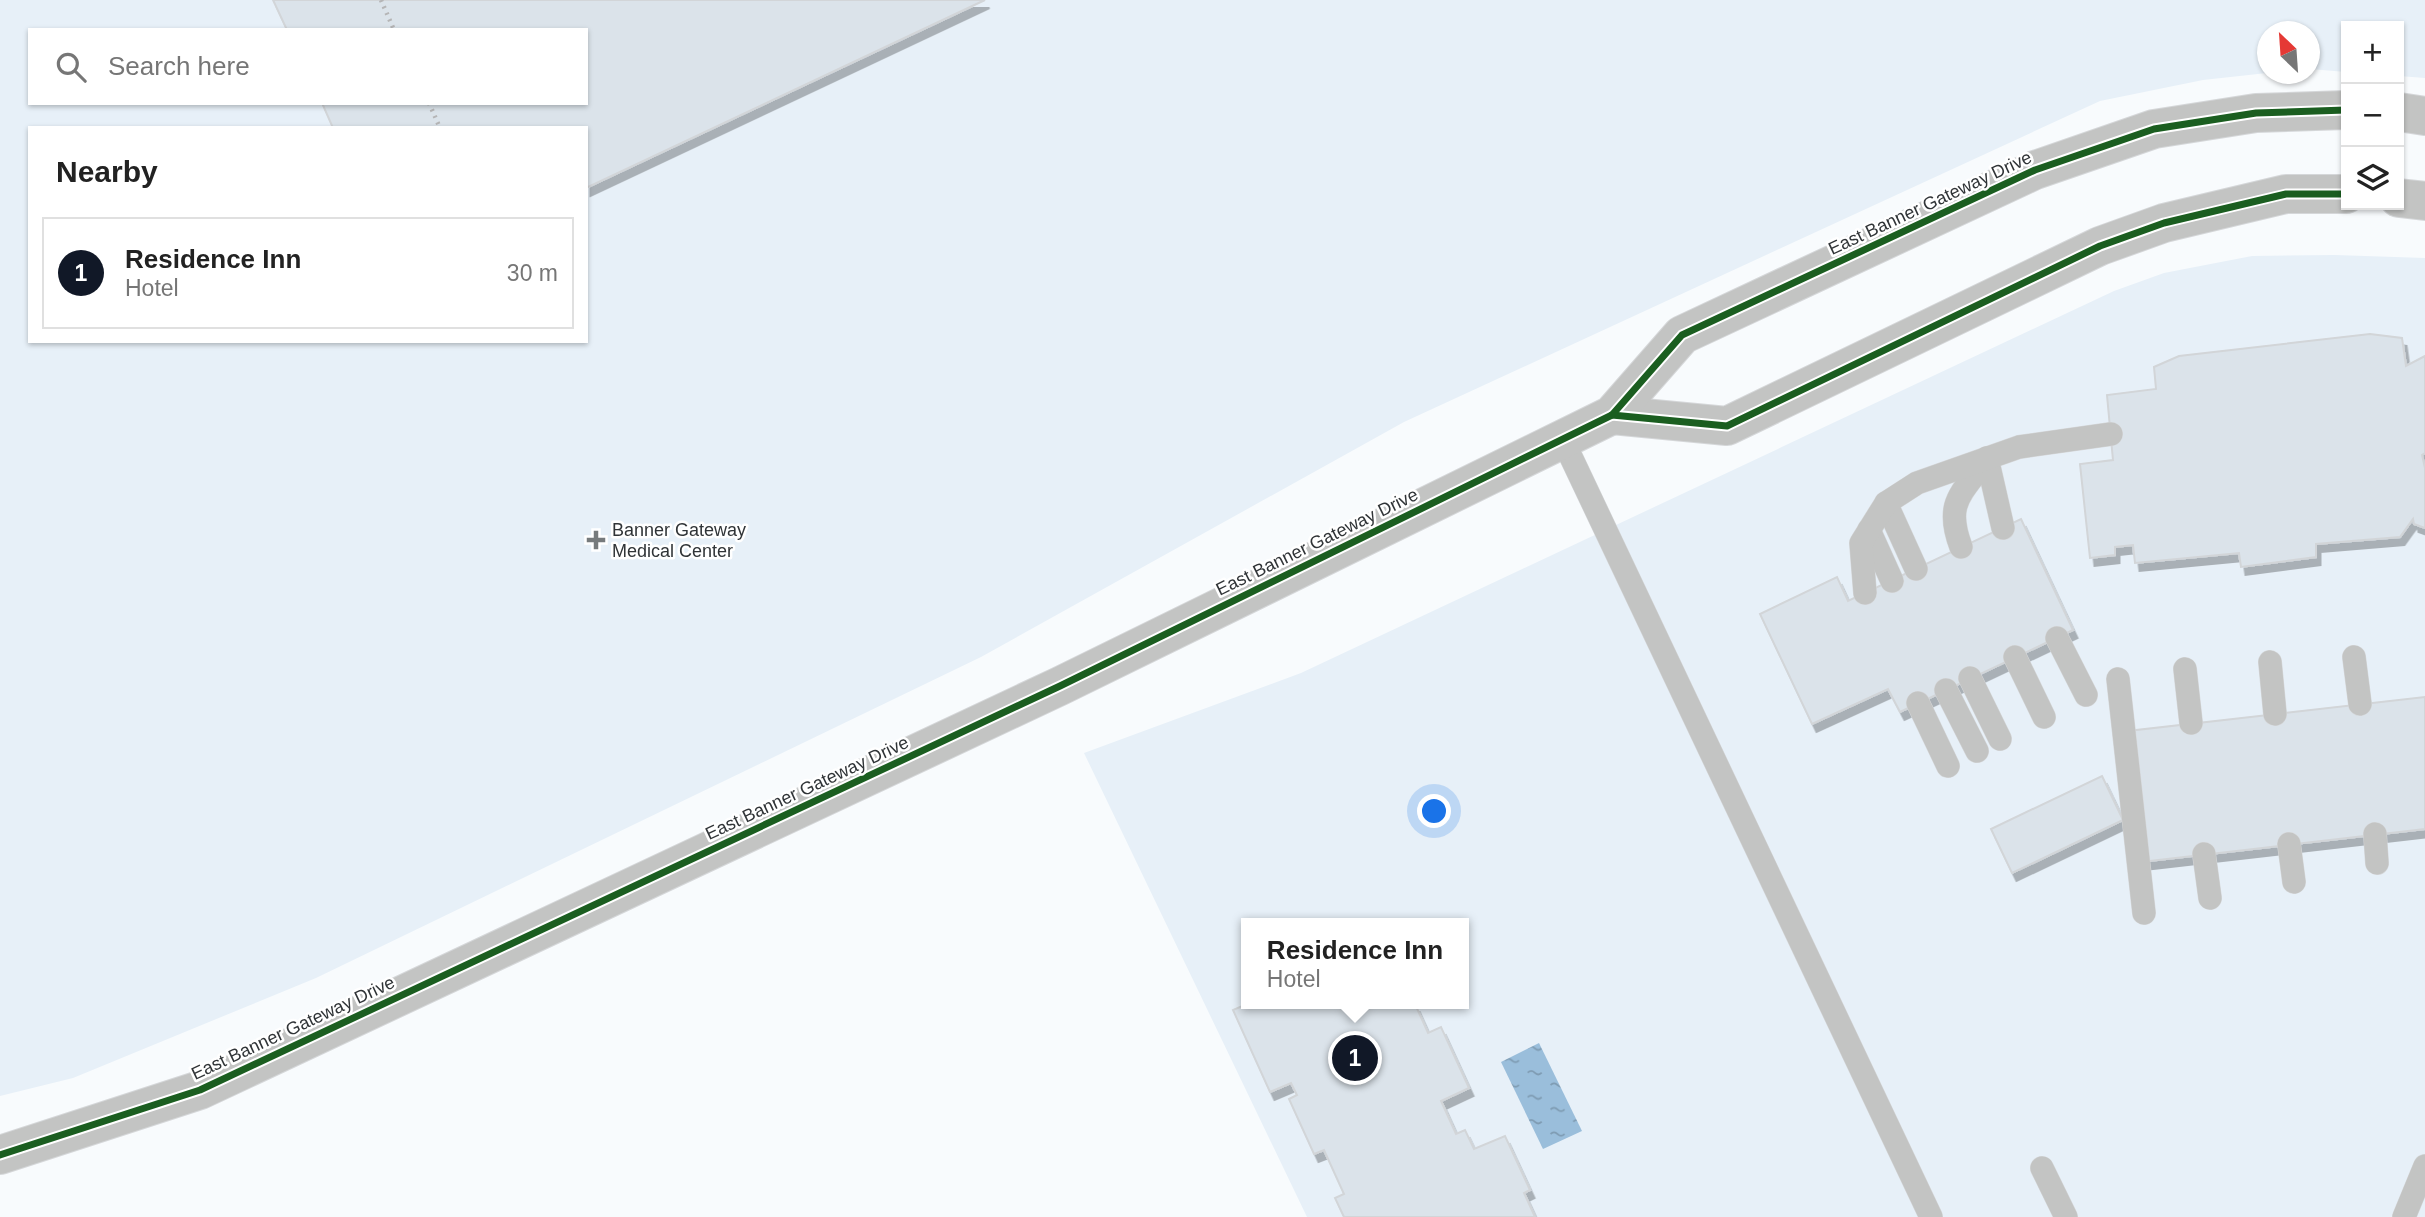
<!DOCTYPE html>
<meta charset="utf-8">
<style>
:root{--surface:#fff;--page:#f6f6f6;--text:#222;--muted:#767676;--line:#e0e0e0;--accent:#111827}
body{margin:0;font-family:Helvetica,sans-serif;background:var(--page);color:var(--text)}
.controls{position:absolute;right:21px;top:21px;display:grid;overflow:hidden;border-radius:0px;box-shadow:0 2px 5px #0004}
.controls button{width:63px;height:63px;display:grid;place-items:center;padding:0;border:0;border-bottom:2px solid var(--line);background:var(--surface);color:var(--text);font:35px sans-serif}
.compass{position:absolute;left:2257px;top:21px;width:63px;height:63px;border-radius:50%;background:var(--surface);box-shadow:0 2px 5px #0004;rotate:335deg}
.you{position:absolute;left:1435px;top:812px;width:24px;height:24px;margin:-18px;border:5px solid #fff;border-radius:50%;background:#1a73e8;box-shadow:0 0 0 10px #1a73e833}
.badge{display:grid;place-items:center;width:46px;height:46px;border-radius:50%;background:var(--accent);color:#fff;font-size:23px;font-weight:700}
.pin{position:absolute;translate:-50% -50%;border:4px solid #fff;box-shadow:0 2px 7px #0006}
.popup{position:absolute;left:1241px;top:918px;width:228px;height:91px;box-sizing:border-box;display:grid;place-content:center;border-radius:0px;background:var(--surface);filter:drop-shadow(0 2px 5px #0005);font-size:23px;white-space:nowrap;color:var(--muted)}
.popup b{font-size:26px;color:var(--text)}
.popup::after{content:'';position:absolute;left:50%;top:100%;margin-left:-14px;border:14px solid transparent;border-top-color:var(--surface)}
.list{margin:0;padding:0;list-style:none}
h2{display:flex;justify-content:space-between;align-items:center;height:91px;margin:0;padding:0 28px;font-size:30px}
h2 small{font-size:23px;font-weight:400;color:var(--muted)}
.list li{display:grid;grid-template-columns:46px 1fr auto;gap:21px;align-items:center;box-sizing:border-box;height:112px;margin:0 14px 14px;padding:0 14px;border:2px solid var(--line);border-radius:0px}
.list b{display:block;font-size:26px;white-space:nowrap}
.list p{margin:0;font-size:23px;white-space:nowrap;color:var(--muted)}
.list em{font-size:23px;font-style:normal;color:var(--muted)}
.icon{flex:none;width:38px;height:38px;fill:none;stroke:currentColor;stroke-width:2;stroke-linecap:round;stroke-linejoin:round}
.map{position:relative;flex:none;width:2425px;height:1217px;overflow:hidden}
.search{position:absolute;background:var(--surface);box-shadow:0 2px 5px #0004;left:28px;top:28px;width:560px;height:77px;display:flex;align-items:center;gap:18px;box-sizing:border-box;padding:0 24px;border-radius:0px;color:var(--muted);font-size:26px}
.panel{position:absolute;background:var(--surface);box-shadow:0 2px 5px #0004;left:28px;top:126px;width:560px;height:217px;border-radius:0px}
.map>svg:first-child{display:block}
.built{fill:#e7f0f8;fill-rule:evenodd}
.water{fill:url(#water-ripples)}
.building{fill:#dbe3ea;stroke:#d2d5d8;stroke-width:2;filter:url(#shadow)}
.lines{fill:none;stroke-linecap:round;stroke-linejoin:round}
.service-casing{stroke:#d5d7d9;stroke-width:24}
.tertiary-casing{stroke:#d5d7d9;stroke-width:40}
.path{stroke:#b5b5b6;stroke-width:4.5;stroke-dasharray:2 5;stroke-linecap:butt}
.service{stroke:#c3c4c3;stroke-width:23}
.tertiary{stroke:#c3c4c3;stroke-width:38}
.cycleway-casing{stroke:#fff;stroke-width:11}
.cycleway{stroke:#1b5e20;stroke-width:7}
.poi-dot{fill:#767a7c;stroke:#fff;stroke-width:2.5}
.labels{text-anchor:middle;dominant-baseline:central;stroke-width:5;stroke-linejoin:round;paint-order:stroke}
.street-label{font-size:18px;fill:#303437;stroke:#fff}
.poi-label{font-size:18px;fill:#303437;stroke:#fff;text-anchor:start}
</style>
<div class="map">
<svg width="2425" height="1217" viewBox="0 0 2425 1217">
<defs>
<pattern id="water-ripples" width="26" height="14" patternUnits="userSpaceOnUse" patternTransform="scale(1.75)"><rect width="26" height="14" fill="#9abedb"/><path d="M2 4q2-2 4 0t4 0M15 11q2-2 4 0t4 0" fill="none" stroke="#7e9bb2"/></pattern>
<filter id="shadow"><feDropShadow dx="4.5" dy="8" stdDeviation="0" flood-color="#0004"/></filter>
</defs>
<rect width="100%" height="100%" fill="#f8fbfd"/>
<g class="built">
<path d="M0,0H2425V78L2399,76V26H2346V72L2310,69V32H2268L2267,73L2203,80L2100,101L1404,422L981,657L316,978L73,1078L0,1096ZM30,30H586V103H30ZM30,128H586V341H30Z"/>
<path d="M2335,255L2425,258V1217H1307L1084,753L1301,673L2114,291L2164,273L2252,256ZM1246,923H1464V1004H1246Z"/>
</g>
<path class="water" d="M1539,1043L1582,1131L1543,1149L1501,1062Z"/>
<g class="building">
<path d="M273,0H985L586,188V128H333L322,103H586V30H287Z"/>
<path d="M2370,334L2402,338L2406,366L2425,356V453L2422,455L2425,468V528L2414,524L2413,519L2400,537L2316,544V557L2241,567L2239,553L2135,563L2133,545L2115,547V555L2090,558L2080,464L2113,460L2107,395L2156,389L2154,367L2179,356Z"/>
<path d="M2021,519L2073,630L1900,712L1888,689L1812,724L1760,614L1837,577L1848,601Z"/>
<path d="M2425,697V829L2141,862L2128,731Z"/>
<path d="M2102,776L2123,820L2012,873L1991,829Z"/>
<path d="M1247,1004H1415L1428,1033L1441,1027L1469,1088L1441,1101L1456,1134L1465,1130L1474,1149L1505,1136L1530,1190L1524,1193L1535,1217H1344L1335,1198L1344,1194L1324,1150L1314,1154L1289,1099L1297,1095L1291,1083L1270,1092L1233,1010Z"/>
</g>
<g class="lines">
<g class="service-casing">
<g id="service">
<path d="M1562,438L1931,1217"/>
<path d="M1987,458L2003,528"/>
<path d="M1886,503L1916,569"/>
<path d="M1869,530L1892,581"/>
<path d="M1961,547C1944,502 1962,494 1987,458"/>
<path d="M1865,593L1861,543L1886,503L1917,483L2019,447L2111,434"/>
<path d="M2057,638L2086,695"/>
<path d="M2015,657L2044,717"/>
<path d="M2354,657L2360,704"/>
<path d="M2270,662L2275,714"/>
<path d="M2185,669L2191,723"/>
<path d="M1970,678L2000,739"/>
<path d="M2118,679L2144,913"/>
<path d="M1946,690L1977,751"/>
<path d="M1918,703L1948,766"/>
<path d="M2375,834L2377,863"/>
<path d="M2289,844L2294,882"/>
<path d="M2204,854L2210,898"/>
<path d="M2042,1168L2066,1217"/>
<path d="M2404,1217L2425,1166"/>
</g>
</g>
<g class="tertiary-casing">
<g id="tertiary">
<path d="M2399,112L2425,116"/>
<path d="M2399,198L2425,201"/>
<path d="M1612,415L1727,426L2100,246L2164,223L2286,194H2346"/>
<path d="M0,1155L200,1090L1060,686L1612,415L1682,335L2035,170L2154,129L2256,113L2346,110"/>
</g>
</g>
<g class="path">
<path d="M381,0L394,30"/>
<path d="M429,103L440,128"/>
</g>
<use href="#service" class="service"/>
<use href="#tertiary" class="tertiary"/>
<g class="cycleway-casing">
<g id="cycleway">
<path d="M1612,415L1727,426L2100,246L2164,223L2286,194H2346"/>
<path d="M0,1155L200,1090L1060,686L1612,415L1682,335L2035,170L2154,129L2256,113L2346,110"/>
</g>
</g>
<use href="#cycleway" class="cycleway"/>
</g>
<path class="poi-dot" d="M592.5 529.5h7v7h7v7h-7v7h-7v-7h-7v-7h7z"/>
<g class="labels">
<g class="street-label">
<text transform="translate(1930 203) rotate(-25)">East Banner Gateway Drive</text>
<text transform="translate(1317 542) rotate(-26)">East Banner Gateway Drive</text>
<text transform="translate(807 788) rotate(-25)">East Banner Gateway Drive</text>
<text transform="translate(293 1028) rotate(-25)">East Banner Gateway Drive</text>
</g>
<g class="poi-label">
<text x="612" y="530">Banner Gateway<tspan x="612" dy="21">Medical Center</tspan></text>
</g>
</g>
</svg>
<div class="controls">
<button>+</button>
<button>−</button>
<button><svg class="icon" aria-label="layers" viewBox="0 0 24 24"><path d="M12 4l9 5-9 5-9-5zM3 14l9 5 9-5"/></svg></button>
</div>
<svg class="compass" viewBox="-18 -18 36 36"><path d="M0-13l5 13h-10z" fill="#e53935"/><path d="M0 13l5-13h-10z" fill="#767676"/></svg>
<div class="you"></div>
<div class="pin badge" style="left:1355px;top:1058px">1</div>
<div class="popup"><b>Residence Inn</b>Hotel</div>
<div class="search"><svg class="icon" aria-label="search" viewBox="0 0 24 24"><circle cx="10" cy="10" r="6"/><path d="M15 15l6 6"/></svg>Search here</div>
<section class="panel">
<h2>Nearby<small></small></h2>
<ul class="list">
<li><span class="badge">1</span><div><b>Residence Inn</b><p>Hotel</p></div><em>30 m</em></li>
</ul>
</section>
</div>
